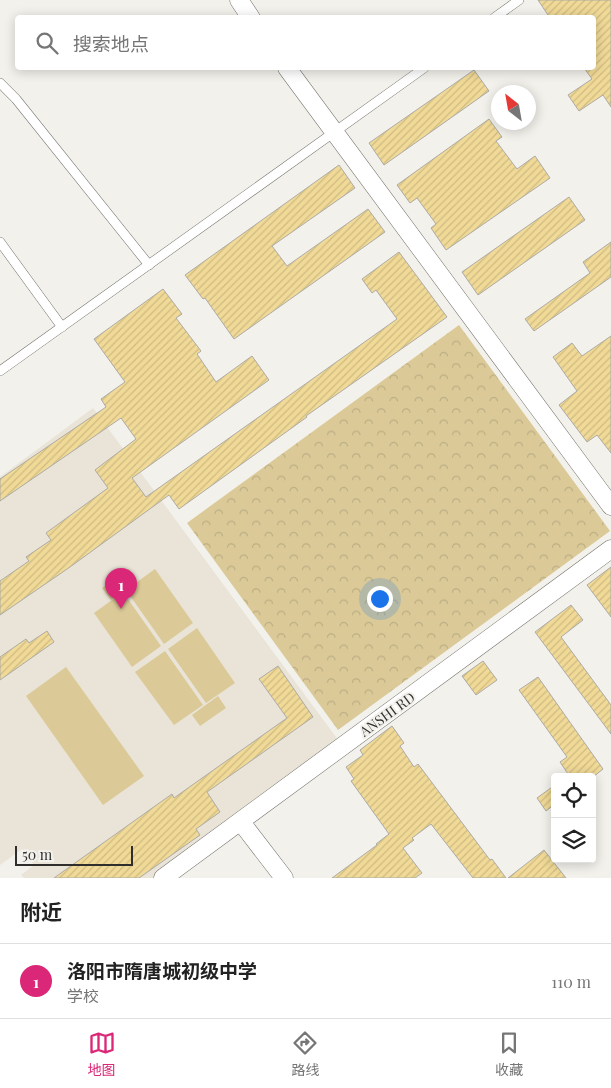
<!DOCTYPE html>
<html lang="zh">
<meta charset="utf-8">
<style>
:root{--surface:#fff;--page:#f2f2f2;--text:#222;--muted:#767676;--line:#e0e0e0;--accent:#db2777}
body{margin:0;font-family:"Playfair Display","Noto Sans SC",serif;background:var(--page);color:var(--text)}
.controls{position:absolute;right:15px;bottom:15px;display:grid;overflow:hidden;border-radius:5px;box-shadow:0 2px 12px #0003}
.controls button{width:45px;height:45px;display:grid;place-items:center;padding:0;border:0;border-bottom:1px solid var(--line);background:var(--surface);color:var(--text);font:25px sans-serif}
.compass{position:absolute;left:491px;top:85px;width:45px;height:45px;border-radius:50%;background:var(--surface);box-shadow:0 2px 12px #0003;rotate:329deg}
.scale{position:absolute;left:15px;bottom:12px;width:118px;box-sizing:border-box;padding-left:5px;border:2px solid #2f2e2c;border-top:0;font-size:14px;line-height:18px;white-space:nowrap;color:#2f2e2c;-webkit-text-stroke:4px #f3f1eb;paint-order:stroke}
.you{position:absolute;left:379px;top:598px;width:18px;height:18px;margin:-12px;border:4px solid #fff;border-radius:50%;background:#1a73e8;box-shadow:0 0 0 8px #1a73e833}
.badge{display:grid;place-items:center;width:32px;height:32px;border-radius:50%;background:var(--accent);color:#fff;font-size:16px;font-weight:700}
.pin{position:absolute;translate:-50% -41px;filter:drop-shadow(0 1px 2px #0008)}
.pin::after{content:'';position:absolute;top:26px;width:18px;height:15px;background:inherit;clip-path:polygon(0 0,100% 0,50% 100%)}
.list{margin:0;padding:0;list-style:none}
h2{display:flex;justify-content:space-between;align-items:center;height:65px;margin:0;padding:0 20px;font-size:21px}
h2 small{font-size:16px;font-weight:400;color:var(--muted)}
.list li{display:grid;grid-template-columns:32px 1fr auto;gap:15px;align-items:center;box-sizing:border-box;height:75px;padding:0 20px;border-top:1px solid var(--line)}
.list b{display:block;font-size:19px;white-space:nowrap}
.list p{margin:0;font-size:16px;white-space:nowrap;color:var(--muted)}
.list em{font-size:16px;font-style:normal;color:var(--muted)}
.icon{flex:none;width:28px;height:28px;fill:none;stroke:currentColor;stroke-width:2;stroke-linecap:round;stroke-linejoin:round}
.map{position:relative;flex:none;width:611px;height:878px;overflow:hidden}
.search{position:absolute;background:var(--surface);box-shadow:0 2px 12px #0003;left:15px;right:15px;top:15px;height:55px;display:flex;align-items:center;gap:12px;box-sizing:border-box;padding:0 18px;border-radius:5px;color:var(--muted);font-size:19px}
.sheet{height:140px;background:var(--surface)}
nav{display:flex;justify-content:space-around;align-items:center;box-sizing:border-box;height:70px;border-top:1px solid var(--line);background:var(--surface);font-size:14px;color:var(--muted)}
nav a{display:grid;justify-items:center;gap:2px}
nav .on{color:var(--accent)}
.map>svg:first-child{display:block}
.built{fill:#e9e4d7}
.grass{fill:#dbca98}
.forest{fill:url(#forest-crowns)}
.building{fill:url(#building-hatch);stroke:#acaba5}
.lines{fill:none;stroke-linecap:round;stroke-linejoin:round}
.service-casing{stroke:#76746f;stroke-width:10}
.minor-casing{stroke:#76746f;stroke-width:19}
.service{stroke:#fff;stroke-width:9}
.minor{stroke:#fff;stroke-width:18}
.labels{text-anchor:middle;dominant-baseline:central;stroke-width:4;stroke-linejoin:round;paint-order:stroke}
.street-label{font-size:14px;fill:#2f2e2c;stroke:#f3f1eb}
</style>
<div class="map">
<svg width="611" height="878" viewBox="0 0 611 878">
<defs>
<pattern id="forest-crowns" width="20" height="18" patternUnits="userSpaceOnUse" patternTransform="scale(1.25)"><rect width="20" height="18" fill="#dbca98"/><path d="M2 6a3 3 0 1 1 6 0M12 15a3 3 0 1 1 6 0" fill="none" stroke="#bcae83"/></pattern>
<pattern id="building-hatch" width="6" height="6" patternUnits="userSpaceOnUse" patternTransform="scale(1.25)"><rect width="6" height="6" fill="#f1da97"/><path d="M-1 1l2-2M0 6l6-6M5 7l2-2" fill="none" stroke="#cfbb82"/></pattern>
</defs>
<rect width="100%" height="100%" fill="#f3f1eb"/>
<path class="built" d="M93,408L339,741L153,878H24L21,875L34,865L22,849L0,865V477Z"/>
<g class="grass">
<path d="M129,569L137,581L111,600L102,588Z"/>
<path d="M155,569L193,623L164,644L126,590Z"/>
<path d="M123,592L161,646L132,667L94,613Z"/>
<path d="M197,628L235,683L206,703L168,649Z"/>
<path d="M165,651L203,705L174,725L135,672Z"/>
<path d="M66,667L144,776L103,805L26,696Z"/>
<path d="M218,696L226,708L200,726L192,715Z"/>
</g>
<path class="forest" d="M459,325L610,531L338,730L187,523Z"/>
<g class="building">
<path d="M538,0H611V107L603,95L579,111L568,95L592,79L584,68H594V18H550Z"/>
<path d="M474,70L489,91L384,165L369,143Z"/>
<path d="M489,119L502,137L496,141L517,169L535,156L550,178L446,250L431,228L436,224L417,198L410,203L397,185Z"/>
<path d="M339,165L355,188L272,246L287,266L368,209L385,232L234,339L205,298L203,299L185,275Z"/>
<path d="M569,197L585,220L478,295L462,272Z"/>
<path d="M611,242V277L534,331L525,319L590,273L583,262Z"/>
<path d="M399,252L447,317L306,416L307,417L179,509L169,495L70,567L0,615V581L29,561L26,557L51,540L46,533L108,488L95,470L136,439L121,418L0,501V479L106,407L101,399L125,382L94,339L163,289L182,314L176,318L201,351L197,354L216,382L252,356L269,380L132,478L146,497L397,319L376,290L372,293L362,279Z"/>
<path d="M611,336V453L597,435L587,442L559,405L577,391L553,357L572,343L582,356Z"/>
<path d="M611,567V617L587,585Z"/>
<path d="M571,605L583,620L561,637L611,705V734L535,632Z"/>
<path d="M47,631L54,642L0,680V657L26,639L29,643Z"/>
<path d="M483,661L497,680L476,695L462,676Z"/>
<path d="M278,666L313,717L207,792L220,812L196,829L200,835L139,878H54L172,794L174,798L287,718L259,679Z"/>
<path d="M538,677L603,769L593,777H570L560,762L567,757L519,690Z"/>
<path d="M392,726L404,743L400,746L414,767L418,764L490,860L492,859L506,878H473L431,824L412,838L414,840L403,848L422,873L415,878H332L377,845L376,844L389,834L351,781L354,779L346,767L363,755L360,750Z"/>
<path d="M555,785V804L546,811L537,798Z"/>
<path d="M544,850L566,878H508Z"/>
</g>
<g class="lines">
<g class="service-casing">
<g id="service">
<path d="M494,18L519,0"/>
<path d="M0,83L16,99L149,265"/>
<path d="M0,242L62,327"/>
<path d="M0,371L424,68"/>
</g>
</g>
<g class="minor-casing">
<g id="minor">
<path d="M239,0L251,18"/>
<path d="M287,68L611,506"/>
<path d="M241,822L284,878"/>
<path d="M163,878L611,549"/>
</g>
</g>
<use href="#service" class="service"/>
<use href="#minor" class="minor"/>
</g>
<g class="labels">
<g class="street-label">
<text transform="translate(387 714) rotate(-36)">ANSHI RD</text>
</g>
</g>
</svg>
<div class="controls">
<button><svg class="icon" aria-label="locate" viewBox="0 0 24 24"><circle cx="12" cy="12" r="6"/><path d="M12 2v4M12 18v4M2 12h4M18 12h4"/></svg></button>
<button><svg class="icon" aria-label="layers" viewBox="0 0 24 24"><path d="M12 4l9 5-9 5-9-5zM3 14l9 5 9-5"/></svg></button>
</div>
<svg class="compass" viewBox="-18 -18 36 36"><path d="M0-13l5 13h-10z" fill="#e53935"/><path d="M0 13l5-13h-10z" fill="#767676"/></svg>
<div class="scale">50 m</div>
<div class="you"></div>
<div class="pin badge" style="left:121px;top:609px">1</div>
<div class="search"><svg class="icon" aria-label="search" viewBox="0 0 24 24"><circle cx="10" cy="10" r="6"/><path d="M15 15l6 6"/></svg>搜索地点</div>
</div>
<section class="sheet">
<h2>附近<small></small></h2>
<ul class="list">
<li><span class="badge">1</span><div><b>洛阳市隋唐城初级中学</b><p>学校</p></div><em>110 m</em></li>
</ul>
</section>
<nav>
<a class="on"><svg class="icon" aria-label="map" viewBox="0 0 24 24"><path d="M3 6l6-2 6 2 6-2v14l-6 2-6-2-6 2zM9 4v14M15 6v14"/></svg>地图</a>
<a><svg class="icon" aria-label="directions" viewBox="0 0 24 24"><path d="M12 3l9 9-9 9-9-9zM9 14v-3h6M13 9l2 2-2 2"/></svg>路线</a>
<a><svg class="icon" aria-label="saved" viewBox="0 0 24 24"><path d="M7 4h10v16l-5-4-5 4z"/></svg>收藏</a>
</nav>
